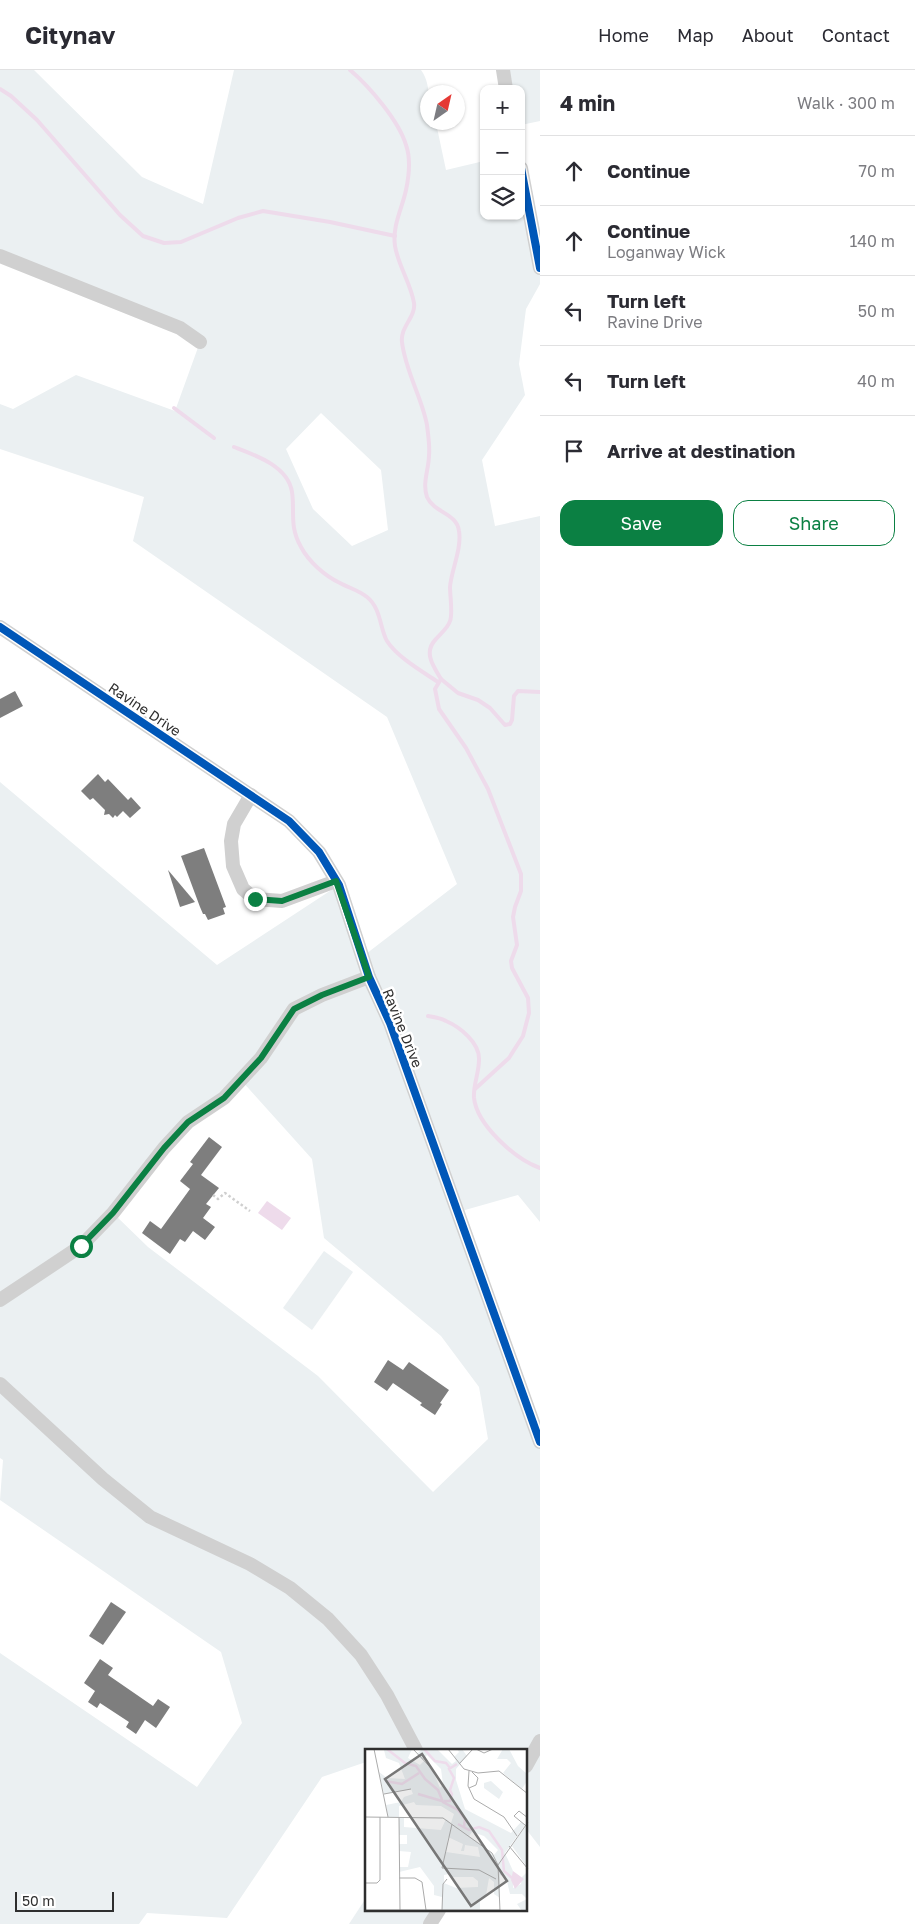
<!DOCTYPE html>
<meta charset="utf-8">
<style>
:root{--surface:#fff;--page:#f7f7f7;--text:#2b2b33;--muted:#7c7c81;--line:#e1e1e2;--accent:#0b8043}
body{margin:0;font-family:"Golos Text",sans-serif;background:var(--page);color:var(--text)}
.controls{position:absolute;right:15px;top:15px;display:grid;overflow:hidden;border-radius:10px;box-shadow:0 1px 4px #0004}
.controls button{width:45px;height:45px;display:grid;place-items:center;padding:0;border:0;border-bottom:1px solid var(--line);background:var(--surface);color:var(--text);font:25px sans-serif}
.compass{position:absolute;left:420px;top:15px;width:45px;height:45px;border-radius:50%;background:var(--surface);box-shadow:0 1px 4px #0004;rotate:34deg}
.scale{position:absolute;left:15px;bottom:12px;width:99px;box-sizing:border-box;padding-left:5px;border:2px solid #2e2e2e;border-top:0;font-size:14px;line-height:18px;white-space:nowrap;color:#2e2e2e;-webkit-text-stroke:4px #fff;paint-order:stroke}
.stop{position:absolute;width:15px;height:15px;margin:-11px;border:4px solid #0b8043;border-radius:50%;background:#fff}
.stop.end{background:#0b8043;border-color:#fff;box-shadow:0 1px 5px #0008}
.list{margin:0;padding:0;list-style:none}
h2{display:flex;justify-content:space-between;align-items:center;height:65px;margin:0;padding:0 20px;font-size:21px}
h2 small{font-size:16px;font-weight:400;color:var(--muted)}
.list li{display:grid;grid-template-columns:32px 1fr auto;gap:15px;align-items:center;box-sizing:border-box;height:70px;padding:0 20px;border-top:1px solid var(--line)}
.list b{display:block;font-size:19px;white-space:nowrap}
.list p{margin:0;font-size:16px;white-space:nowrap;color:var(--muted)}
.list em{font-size:16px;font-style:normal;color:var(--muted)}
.actions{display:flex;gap:10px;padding:15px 20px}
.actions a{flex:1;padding:11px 0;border:1px solid var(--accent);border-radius:15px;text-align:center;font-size:18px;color:var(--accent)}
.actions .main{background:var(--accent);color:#fff}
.icon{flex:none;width:28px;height:28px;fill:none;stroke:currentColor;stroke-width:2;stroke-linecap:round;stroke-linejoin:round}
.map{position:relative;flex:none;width:540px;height:1854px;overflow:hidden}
header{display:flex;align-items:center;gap:30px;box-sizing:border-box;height:70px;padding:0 25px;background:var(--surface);border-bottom:1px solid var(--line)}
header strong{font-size:24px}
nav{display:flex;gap:28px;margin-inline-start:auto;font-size:18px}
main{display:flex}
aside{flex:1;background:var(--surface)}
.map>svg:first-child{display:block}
.green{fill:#ebf0f2;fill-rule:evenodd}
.water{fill:#eedbeb}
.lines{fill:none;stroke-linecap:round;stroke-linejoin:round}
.stream{stroke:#eedbeb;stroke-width:4}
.building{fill:#7e7e7e}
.path{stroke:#cfcfcf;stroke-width:2.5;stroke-dasharray:2.5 2.5;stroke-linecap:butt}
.minor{stroke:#d0d0d0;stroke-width:14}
.cycleway-casing{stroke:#fff;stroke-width:11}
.cycleway{stroke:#0057b8;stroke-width:8}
.route{stroke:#0b8043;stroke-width:6}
.labels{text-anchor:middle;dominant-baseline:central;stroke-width:5;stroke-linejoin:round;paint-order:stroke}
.street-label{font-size:14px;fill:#2e2e2e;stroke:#fff}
.inset-river{fill:none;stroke:#eedbeb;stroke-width:2.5}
.inset-road{fill:none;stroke:#ababab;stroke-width:1}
.view{fill:#777;fill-opacity:0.15;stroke:#777;stroke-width:2.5}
.inset-edge{fill:none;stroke:#2e2e2e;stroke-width:2.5}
</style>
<header>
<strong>Citynav</strong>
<nav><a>Home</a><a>Map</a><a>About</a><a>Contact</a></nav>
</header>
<main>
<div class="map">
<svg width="540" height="1854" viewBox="0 0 540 1854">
<rect width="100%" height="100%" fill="#fff"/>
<g class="green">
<path d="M0,0H34L142,107L203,134L234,0H421C432,15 428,34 428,52L436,53L446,100L484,91V146H521V98L540,198V214L526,239L519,294L525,325L482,390L495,456L540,446V1152L518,1125L458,1142L540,1372V1777L526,1759V1680H366V1692L322,1707L227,1848L147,1843L139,1854H0V1583L197,1717L242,1653L221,1582L0,1430L3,1390L0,1388V712L217,895L339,815L362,887L457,814L387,647L133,471L144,427L0,379V334L13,339L76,305L175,341L200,272L0,186ZM321,343L381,400L388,460L352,476L313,439L286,379ZM241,1010L312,1089L324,1168L441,1266L479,1317L488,1369L433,1422L318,1306L148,1177L113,1143L188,1052Z"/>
<path d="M503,0H540V51L521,55V19H506Z"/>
<path d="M324,1181L353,1202L312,1260L283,1238Z"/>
<path d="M366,1828V1840H439L430,1854H349Z"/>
</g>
<path class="water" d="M267,1131L291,1148L282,1160L258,1143Z"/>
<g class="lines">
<g class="stream">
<path d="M350,0C369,16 399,51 406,75C411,89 409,106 406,120C402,139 392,156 395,176C398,195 411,214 414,233C416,247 400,257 402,272C405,300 422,328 427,355C428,364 430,376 429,385C429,399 422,413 427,427C434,443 457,443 459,461C462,479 451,501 450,517C450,526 453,544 450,551C448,558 441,563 436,569C423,582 433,596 441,609L435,619L439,639L466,678L488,719L521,804V821L515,837L513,847L517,875L511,891L512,898L528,928L529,943L523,966L509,988L475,1019"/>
<path d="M0,19L11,26L37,50L120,145L143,166L164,173L181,172L238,148L263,141L330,152L395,166"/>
<path d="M174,338L214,368"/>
<path d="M234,377C255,385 288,396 292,422C295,442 289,456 301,477C309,492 325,506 340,513C349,518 358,520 367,527C381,538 380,559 387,571C397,587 423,602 438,612"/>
<path d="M441,609L458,623L478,630L490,638L505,655L510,654L512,650L514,626L518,621L540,622"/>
<path d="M428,946C434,947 441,948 446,951C460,957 480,973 479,990C479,1003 473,1015 474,1028C477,1055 515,1089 540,1098"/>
</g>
</g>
<g class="building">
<path d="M15,621L23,636L0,648V629Z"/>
<path d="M98,704L105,712L108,709L128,730L131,727L141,738L130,748L123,741L117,747L115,745L113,748L109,744L104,745L105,740L93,728L90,730L81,721Z"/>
<path d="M204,778L226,837L223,838L225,844L208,850L205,844H203L200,837L181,786Z"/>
<path d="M168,800L195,832L180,837Z"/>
<path d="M209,1067L222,1077L201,1105L219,1118L206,1134L211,1137L203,1148L215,1157L205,1170L193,1161L185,1172L180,1169L170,1184L142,1163L150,1151L161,1159L190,1119L180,1111L193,1094L190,1092Z"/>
<path d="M388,1290L403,1300L409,1292L449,1320L440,1333L442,1334L435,1345L420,1335L422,1333L393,1313L387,1321L374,1312Z"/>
<path d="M111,1532L126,1542L103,1575L89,1566Z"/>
<path d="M100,1589L113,1598L108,1605L153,1636L158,1629L170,1637L156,1658L145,1650L136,1664L126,1657L129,1652L100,1633L97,1638L88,1632L95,1621L84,1613Z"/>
</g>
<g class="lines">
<path class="path" d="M213,1125L218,1129L225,1123L250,1141"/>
<g class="minor">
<path d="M503,0L506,19"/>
<path d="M521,98L540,198"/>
<path d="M0,186L180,258L200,272"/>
<path d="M0,557L289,751L319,782L339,815L369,907L390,953L540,1372"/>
<path d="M251,725L234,754L231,771L233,796L243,819L255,829L282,831L336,811"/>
<path d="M0,1230L81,1176L113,1143L164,1078L188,1052L224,1028L261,988L294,939L322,925L369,907"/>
<path d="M0,1314L103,1409L150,1447L250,1494L290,1518L328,1549L361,1585L387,1625L416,1680"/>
<path d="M526,1696L540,1671"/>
<path d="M430,1854L439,1840"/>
</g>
<g class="cycleway-casing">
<g id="cycleway">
<path d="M521,98L540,198"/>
<path d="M0,557L289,751L319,782L339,815L369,907L390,953L540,1372"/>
</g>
</g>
<use href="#cycleway" class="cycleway"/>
</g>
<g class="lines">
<path class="route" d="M81,1176L113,1143L164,1078L188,1052L224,1028L261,988L294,939L322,925L369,907L336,811L282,831L255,829"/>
</g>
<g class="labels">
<g class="street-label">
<text transform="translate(145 639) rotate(34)">Ravine Drive</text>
<text transform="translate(403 958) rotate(68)">Ravine Drive</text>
</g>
</g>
<g transform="translate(365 1679)">
<rect width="162" height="162" fill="#fff"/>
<path d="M9,0H47L43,9L55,16L59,12L67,20L75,39L78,35L76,20L62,6L58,11L52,5L57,0H72L87,15L91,12L89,8L94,3L92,0H97L102,7L91,20V31L100,60L146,84L156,73L160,76L140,104L148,122V139L156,135L157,128L162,123V162H157L152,155L162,150L157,145H145L141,128L135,126V149L129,145V133L124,129L121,146L115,150V161L90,162L77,161V148L69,146V137L55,118L34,123V118H43L46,103L34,102V95H42V86H34V69L23,68L21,56L36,53L39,48L48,45L46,40L19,45L14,23L22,29L40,30L34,14L21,9L19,1ZM49,53L51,56L76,57L89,65L86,74L81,70L76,81L39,78V68H34V57ZM107,83L119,87L133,101L129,106L104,87ZM83,88L98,95L96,102H99L100,96L113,98L115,108L81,103ZM84,125L86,128H108L113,132V138L91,139L79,134V126ZM138,0H144L153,17L162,25V32L157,40L138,24L146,14L142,10H132ZM126,32L138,43L134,50L119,39V34ZM162,75V118L147,97Z" fill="#ebf0f2" fill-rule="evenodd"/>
<path d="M148,122L159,130L150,140L146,131Z" fill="#eedbeb"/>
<path class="inset-river" d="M22,0L40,14L51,17L60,30L73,41L78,53L93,61L100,70L99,78M59,0L70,12L81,14L85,19M20,32L37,35L54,24M53,45L77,52M79,52H85L87,45L85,41L89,29L84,20L92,15M93,75L104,81L114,78L124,82L137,101L139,122L147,129"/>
<path class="inset-road" d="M9,0L23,68M48,0L67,20M83,0L99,20L113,24L134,22L163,45M111,0L119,4L128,0M94,15L108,0M104,22L103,37L109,50L139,68L152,87M104,39L111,36L113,29L107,23M19,45L46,40M0,68L78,69L127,104L133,116M34,68L35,161M87,75L77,119L114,121L131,130M160,76L149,67L154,62L163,69M144,97L163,120M34,129H50L57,133L61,161M0,134H12L15,131V68M0,161H135M77,161L78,135L82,130M135,162L133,116L163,73"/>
<path class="view" d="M57,5L142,132L106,157L20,30Z"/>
<rect width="162" height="162" class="inset-edge"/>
</g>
</svg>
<div class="controls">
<button>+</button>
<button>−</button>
<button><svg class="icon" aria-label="layers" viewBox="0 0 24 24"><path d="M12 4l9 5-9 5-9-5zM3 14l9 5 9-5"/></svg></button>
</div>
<svg class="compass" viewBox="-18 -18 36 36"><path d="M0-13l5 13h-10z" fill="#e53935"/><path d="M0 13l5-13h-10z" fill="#7c7c81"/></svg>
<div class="scale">50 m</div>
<div class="stop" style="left:81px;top:1176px"></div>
<div class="stop end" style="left:255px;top:829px"></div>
</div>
<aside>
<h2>4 min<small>Walk · 300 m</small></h2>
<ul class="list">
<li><svg class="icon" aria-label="ahead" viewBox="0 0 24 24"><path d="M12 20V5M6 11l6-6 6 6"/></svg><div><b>Continue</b></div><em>70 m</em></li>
<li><svg class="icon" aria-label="ahead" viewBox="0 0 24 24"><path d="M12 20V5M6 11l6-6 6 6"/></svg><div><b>Continue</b><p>Loganway Wick</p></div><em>140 m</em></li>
<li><svg class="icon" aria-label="left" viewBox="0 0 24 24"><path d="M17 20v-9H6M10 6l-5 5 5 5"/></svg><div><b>Turn left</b><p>Ravine Drive</p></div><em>50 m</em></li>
<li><svg class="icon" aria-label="left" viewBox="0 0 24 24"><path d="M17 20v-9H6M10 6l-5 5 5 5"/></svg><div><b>Turn left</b></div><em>40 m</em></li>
<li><svg class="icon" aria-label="arrive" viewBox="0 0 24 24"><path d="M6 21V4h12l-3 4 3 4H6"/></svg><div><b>Arrive at destination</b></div></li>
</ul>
<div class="actions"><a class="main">Save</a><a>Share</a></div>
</aside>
</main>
